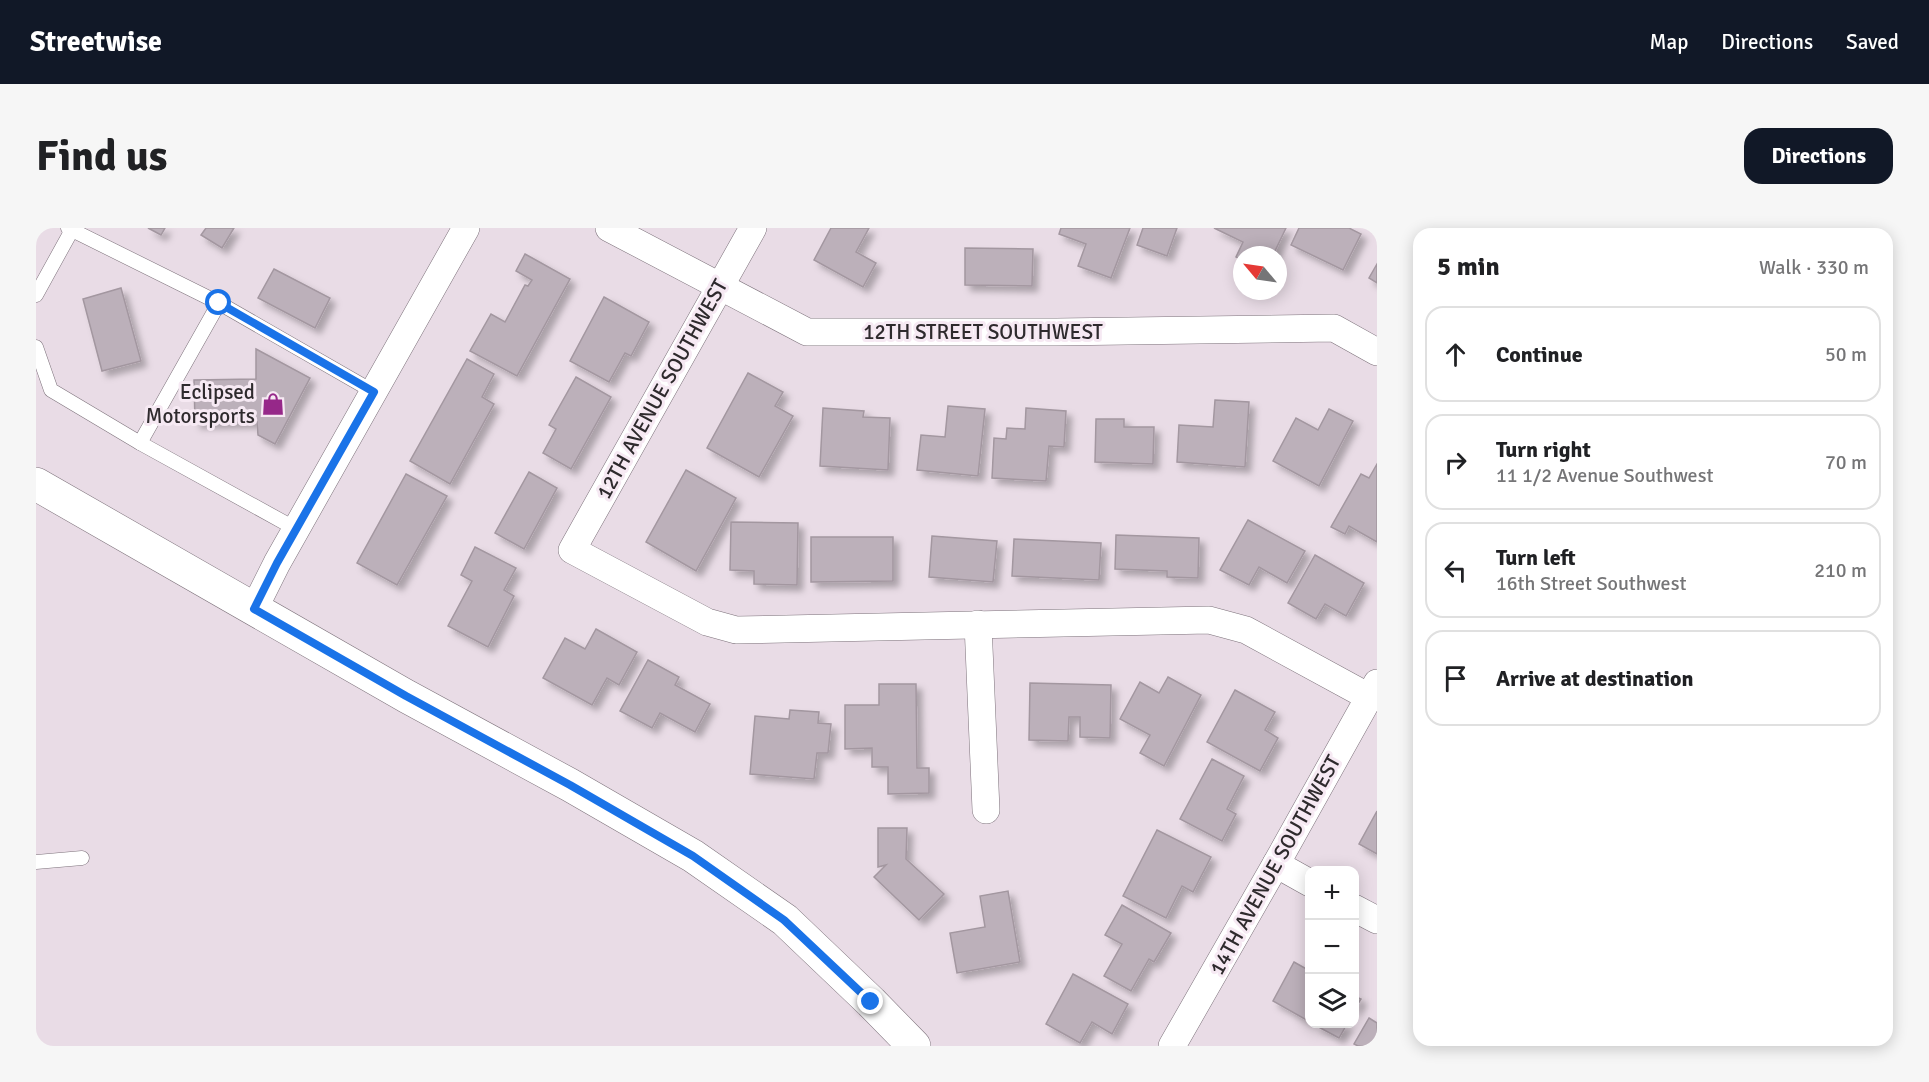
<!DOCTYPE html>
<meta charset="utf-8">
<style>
:root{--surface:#fff;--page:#f6f6f6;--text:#202124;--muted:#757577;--line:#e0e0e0;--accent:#111827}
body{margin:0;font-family:Signika,sans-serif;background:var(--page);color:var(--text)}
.controls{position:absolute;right:18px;bottom:18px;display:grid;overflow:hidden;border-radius:12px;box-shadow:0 3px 15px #0003}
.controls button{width:54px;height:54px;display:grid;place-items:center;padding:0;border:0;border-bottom:2px solid var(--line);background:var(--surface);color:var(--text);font:30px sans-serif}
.compass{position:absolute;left:1197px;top:18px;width:54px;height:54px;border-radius:50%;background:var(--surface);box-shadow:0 3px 15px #0003;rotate:299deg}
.stop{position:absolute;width:18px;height:18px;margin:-14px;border:4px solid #1a73e8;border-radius:50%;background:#fff}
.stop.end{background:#1a73e8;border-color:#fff;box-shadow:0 2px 6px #0008}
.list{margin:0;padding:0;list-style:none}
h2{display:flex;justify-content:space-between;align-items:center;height:78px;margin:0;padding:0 24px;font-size:26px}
h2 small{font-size:20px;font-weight:400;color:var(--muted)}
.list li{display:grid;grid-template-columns:39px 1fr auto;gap:18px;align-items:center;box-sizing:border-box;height:96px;margin:0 12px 12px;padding:0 12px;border:2px solid var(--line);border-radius:18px}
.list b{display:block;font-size:22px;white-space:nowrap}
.list p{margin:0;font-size:20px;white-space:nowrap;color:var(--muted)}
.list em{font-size:20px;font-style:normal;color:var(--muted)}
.icon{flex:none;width:33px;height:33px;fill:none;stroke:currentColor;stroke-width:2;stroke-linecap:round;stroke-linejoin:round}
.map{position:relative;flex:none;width:1341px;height:818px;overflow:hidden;border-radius:18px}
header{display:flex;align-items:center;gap:36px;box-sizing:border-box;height:84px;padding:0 30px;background:var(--accent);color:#fff}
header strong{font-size:28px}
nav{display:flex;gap:33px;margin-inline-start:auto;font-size:21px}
.intro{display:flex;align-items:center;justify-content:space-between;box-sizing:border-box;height:144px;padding:0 36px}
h1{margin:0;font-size:42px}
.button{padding:15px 27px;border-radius:18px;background:var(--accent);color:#fff;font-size:21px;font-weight:700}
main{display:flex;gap:36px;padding:0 36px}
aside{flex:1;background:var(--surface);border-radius:18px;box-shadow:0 3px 15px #0003}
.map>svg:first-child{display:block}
.building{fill:#bcb0ba;stroke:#a397a0;stroke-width:1.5;filter:url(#shadow)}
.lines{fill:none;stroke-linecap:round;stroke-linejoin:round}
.lane-casing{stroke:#7d727b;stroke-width:15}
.street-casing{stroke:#7d727b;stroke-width:28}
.secondary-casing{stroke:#7d727b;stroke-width:34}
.lane{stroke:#fff;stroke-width:14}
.street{stroke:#fff;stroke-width:27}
.secondary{stroke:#fff;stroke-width:33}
.route{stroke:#1a73e8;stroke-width:8}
.labels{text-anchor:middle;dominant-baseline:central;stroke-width:6;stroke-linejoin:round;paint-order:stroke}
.street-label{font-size:21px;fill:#2e2a2d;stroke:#f6e9f3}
.poi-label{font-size:21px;fill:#2e2a2d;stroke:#f6e9f3;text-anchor:end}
</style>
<header>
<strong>Streetwise</strong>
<nav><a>Map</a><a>Directions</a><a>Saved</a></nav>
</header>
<div class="intro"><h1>Find us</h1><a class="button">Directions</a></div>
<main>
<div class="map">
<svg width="1341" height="818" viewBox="0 0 1341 818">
<defs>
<filter id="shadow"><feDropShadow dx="5.5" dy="5.5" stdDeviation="3" flood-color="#0004"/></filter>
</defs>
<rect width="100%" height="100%" fill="#e9dce6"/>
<g class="building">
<path d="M112,0H129L125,7Z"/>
<path d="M170,0H198L186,20L165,7Z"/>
<path d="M795,0H833L820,24L840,35L827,59L778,32Z"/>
<path d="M1025,0H1094L1075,50L1042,38L1050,16L1023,6Z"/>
<path d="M1107,0H1141L1131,28L1101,17Z"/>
<path d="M1178,0H1250L1237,27H1206V32L1200,29L1207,14Z"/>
<path d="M1263,0H1313L1325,6L1307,42L1255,17Z"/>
<path d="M929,20L997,21L996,58L929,57Z"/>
<path d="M489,26L534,51L481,148L434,123L455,86L469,94L489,57L492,58L496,52L480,43Z"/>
<path d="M1341,36V55L1333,50Z"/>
<path d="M238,41L294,70L279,100L222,70Z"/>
<path d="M85,60L105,133L66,143L47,71Z"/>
<path d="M568,69L613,94L595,128L589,125L573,154L534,133Z"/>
<path d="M220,121L274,150L239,216L222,207L221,194L159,195L158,152L220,151Z"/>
<path d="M431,131L458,146L446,169L458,176L414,256L374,233Z"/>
<path d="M712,145L747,164L739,178L757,188L723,249L671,220Z"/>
<path d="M540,149L575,169L535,241L507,225L520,201L513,197Z"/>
<path d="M1179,172L1213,174L1209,239L1141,234L1143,197L1177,199Z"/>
<path d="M912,178L949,181L942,248L881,242L885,207L909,209Z"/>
<path d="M787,180L828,183L827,189L854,190L852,242L784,238Z"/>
<path d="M990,180L1030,183L1028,219L1013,218L1010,253L956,250L958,210L970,211L971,200L989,201Z"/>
<path d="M1293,181L1317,193L1283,258L1237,233L1260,190L1282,202Z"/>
<path d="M1060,191H1088V199H1118L1117,236L1059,234Z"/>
<path d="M1341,236V314L1313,298L1309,306L1295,299L1325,246L1333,250Z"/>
<path d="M650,242L700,270L660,343L610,314Z"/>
<path d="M493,244L521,260L488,321L459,305Z"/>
<path d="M370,246L411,268L361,357L321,335Z"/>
<path d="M1212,292L1269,323L1251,355L1223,339L1213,357L1184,342Z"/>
<path d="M695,294L762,295L761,357L718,356V343L694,342Z"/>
<path d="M1080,307L1163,310L1162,350L1131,349V343L1079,341Z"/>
<path d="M896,308L961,313L957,354L893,349Z"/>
<path d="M775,309H857V353L775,354Z"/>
<path d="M978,311L1065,315L1063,352L976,348Z"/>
<path d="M439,319L480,340L468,362L478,368L452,419L412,398L436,353L425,347Z"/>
<path d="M1279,327L1328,355L1310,388L1289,376L1280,391L1252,375Z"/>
<path d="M560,401L601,424L583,457L571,450L556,477L507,450L529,410L549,421Z"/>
<path d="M612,432L643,449L639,457L674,476L659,504L624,485L616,500L584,483Z"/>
<path d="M1132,449L1165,467L1128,538L1104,525L1114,507L1084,491L1104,454L1123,465Z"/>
<path d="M994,455L1075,457L1074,510L1044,509V489H1033L1032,513L993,512Z"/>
<path d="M843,456H880L881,540H893V565L852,566V539H836V520L809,521V477H843Z"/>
<path d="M1199,462L1239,484L1229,502L1242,510L1224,543L1171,514Z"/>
<path d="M754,482L783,484L782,495L795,496L792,525H781L778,551L714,546L719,488L753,491Z"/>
<path d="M1176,531L1208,548L1191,581L1200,586L1186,613L1144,591Z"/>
<path d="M1341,583V626L1323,616Z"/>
<path d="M842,600H871L870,631L908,666L883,692L838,649L850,637L842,639Z"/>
<path d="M1121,602L1175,629L1157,664L1146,658L1130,690L1087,668Z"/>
<path d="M972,663L984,734L921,745L914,705L949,699L944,668Z"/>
<path d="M1086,677L1135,705L1118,734L1113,731L1095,763L1068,748L1086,716L1069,707Z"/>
<path d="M1258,734L1274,743V794L1237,773Z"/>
<path d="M1037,746L1092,776L1076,806L1056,794L1044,815L1010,796Z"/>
<path d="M1318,768L1325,771L1318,782Z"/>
<path d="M1333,790L1341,795V818H1322L1318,816Z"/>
<path d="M1277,796H1311L1303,810Z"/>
</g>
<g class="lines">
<g class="lane-casing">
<g id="lane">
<path d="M32,0L183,75L338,164"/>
<path d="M0,67L37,0"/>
<path d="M183,75L104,215L260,301"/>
<path d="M0,119L15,162L104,215"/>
<path d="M0,634L46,630"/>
</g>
</g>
<g class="street-casing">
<g id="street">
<path d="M573,0L771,104H1020L1298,100L1341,124"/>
<path d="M717,0L536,322L671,394L700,402L1173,392L1210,402L1333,469"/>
<path d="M218,381L241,335L430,0"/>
<path d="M942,396L950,582"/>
<path d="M1240,636L1274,655"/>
<path d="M1318,680L1341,692"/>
<path d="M1136,818L1240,636L1341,455"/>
</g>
</g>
<g class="secondary-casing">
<path id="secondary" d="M0,256L370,468L534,557L657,628L749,692L835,774L878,818"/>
</g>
<use href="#lane" class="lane"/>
<use href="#street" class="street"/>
<use href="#secondary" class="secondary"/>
</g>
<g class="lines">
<path class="route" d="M183,75L338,164L241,335L218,381L370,468L534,557L657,628L748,692L835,774"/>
</g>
<defs>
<g id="shop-bare" transform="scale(1.8)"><path d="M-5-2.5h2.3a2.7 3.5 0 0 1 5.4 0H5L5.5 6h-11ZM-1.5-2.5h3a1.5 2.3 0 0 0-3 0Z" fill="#962889" stroke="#f6e9f3" stroke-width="2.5" paint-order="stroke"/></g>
</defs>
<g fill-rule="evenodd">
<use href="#shop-bare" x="237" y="176"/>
</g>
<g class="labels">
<g class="street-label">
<text x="947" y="104">12TH STREET SOUTHWEST</text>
<text transform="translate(626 161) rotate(-61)">12TH AVENUE SOUTHWEST</text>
<text transform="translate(1239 637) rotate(-61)">14TH AVENUE SOUTHWEST</text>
</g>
<g class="poi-label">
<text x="219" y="164">Eclipsed<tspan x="219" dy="24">Motorsports</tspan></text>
</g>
</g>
</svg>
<div class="controls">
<button>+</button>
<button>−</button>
<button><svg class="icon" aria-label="layers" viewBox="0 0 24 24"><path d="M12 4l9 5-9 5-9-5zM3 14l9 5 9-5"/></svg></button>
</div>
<svg class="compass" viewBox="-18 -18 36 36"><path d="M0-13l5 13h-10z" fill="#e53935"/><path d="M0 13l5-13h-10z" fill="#757577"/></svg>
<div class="stop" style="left:183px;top:75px"></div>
<div class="stop end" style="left:835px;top:774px"></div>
</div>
<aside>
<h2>5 min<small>Walk · 330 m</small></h2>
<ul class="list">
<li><svg class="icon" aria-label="ahead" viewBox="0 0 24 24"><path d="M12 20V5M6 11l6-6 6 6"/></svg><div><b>Continue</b></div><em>50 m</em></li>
<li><svg class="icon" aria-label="right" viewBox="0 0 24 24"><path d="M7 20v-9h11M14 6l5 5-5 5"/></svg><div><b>Turn right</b><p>11 1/2 Avenue Southwest</p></div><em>70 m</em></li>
<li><svg class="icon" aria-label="left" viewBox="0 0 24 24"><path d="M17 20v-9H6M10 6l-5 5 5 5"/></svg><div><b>Turn left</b><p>16th Street Southwest</p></div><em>210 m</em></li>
<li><svg class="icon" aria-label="arrive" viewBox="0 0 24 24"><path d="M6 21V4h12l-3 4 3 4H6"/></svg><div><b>Arrive at destination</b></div></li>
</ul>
</aside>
</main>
